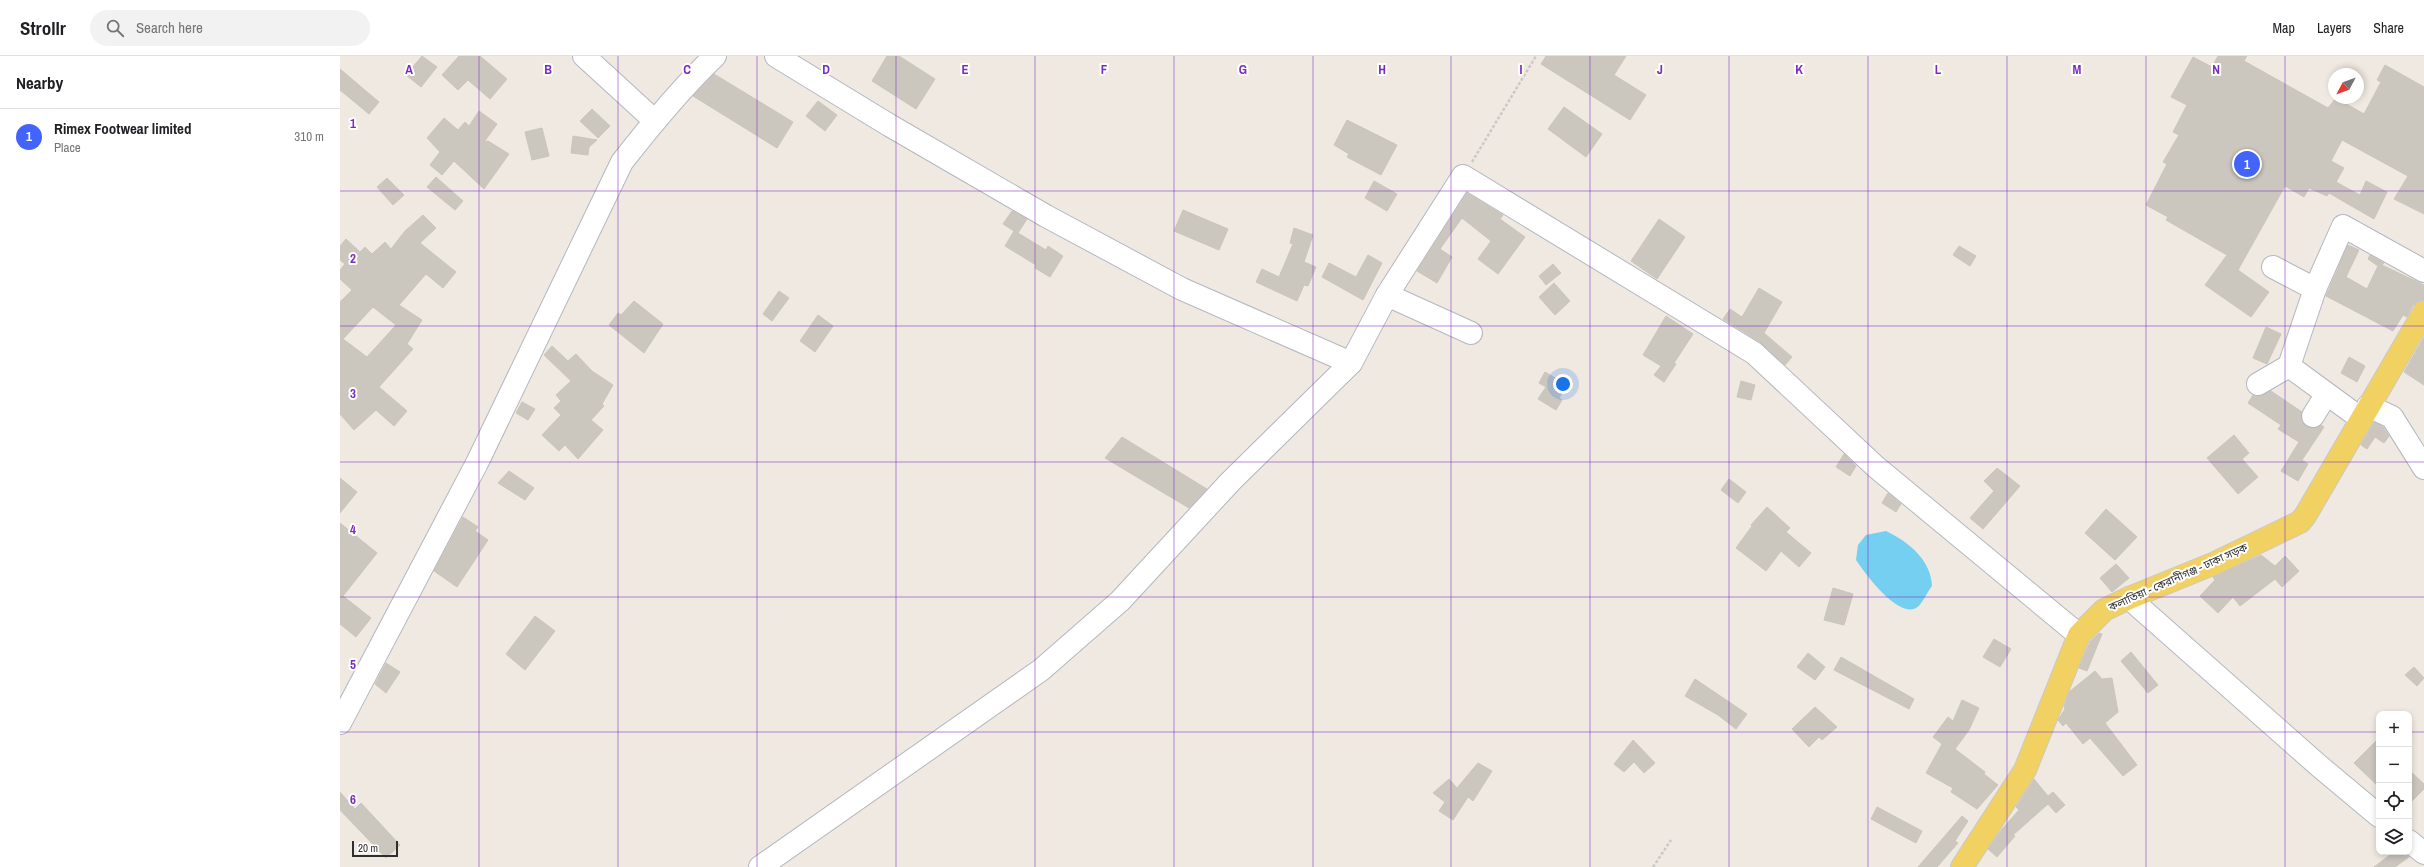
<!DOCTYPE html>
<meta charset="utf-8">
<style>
:root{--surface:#fff;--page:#f2f2f2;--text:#202124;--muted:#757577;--line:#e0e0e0;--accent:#4264fb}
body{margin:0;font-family:"Archivo Narrow","Noto Sans Bengali",sans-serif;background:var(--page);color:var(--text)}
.controls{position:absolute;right:12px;bottom:12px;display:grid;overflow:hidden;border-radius:8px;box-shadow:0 2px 6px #0003}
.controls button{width:36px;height:36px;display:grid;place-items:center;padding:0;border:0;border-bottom:1px solid var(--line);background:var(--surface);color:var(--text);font:20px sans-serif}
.compass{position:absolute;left:1988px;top:12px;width:36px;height:36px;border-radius:50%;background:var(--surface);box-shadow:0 2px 6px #0003;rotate:229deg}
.scale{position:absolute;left:12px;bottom:10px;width:46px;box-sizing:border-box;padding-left:4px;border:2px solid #2e2e2e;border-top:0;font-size:11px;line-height:14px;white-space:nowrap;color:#2e2e2e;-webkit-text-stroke:3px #fff;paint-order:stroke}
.you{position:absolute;left:1223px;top:328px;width:14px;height:14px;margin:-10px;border:3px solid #fff;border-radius:50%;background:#1a73e8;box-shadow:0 0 0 6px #1a73e833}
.badge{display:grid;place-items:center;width:26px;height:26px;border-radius:50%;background:var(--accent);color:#fff;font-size:13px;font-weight:700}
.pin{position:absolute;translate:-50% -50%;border:2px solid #fff;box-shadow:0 1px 4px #0006}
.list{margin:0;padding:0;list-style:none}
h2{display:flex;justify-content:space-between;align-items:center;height:52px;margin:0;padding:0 16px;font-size:17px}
h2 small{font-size:13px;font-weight:400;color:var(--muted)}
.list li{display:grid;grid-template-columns:26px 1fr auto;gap:12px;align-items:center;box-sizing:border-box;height:56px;padding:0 16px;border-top:1px solid var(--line)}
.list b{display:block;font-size:15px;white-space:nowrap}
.list p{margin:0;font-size:13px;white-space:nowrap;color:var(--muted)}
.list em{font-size:13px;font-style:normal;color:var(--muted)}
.icon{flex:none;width:22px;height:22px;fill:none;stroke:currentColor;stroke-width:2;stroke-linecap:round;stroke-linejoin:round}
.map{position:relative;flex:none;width:2084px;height:811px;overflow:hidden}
header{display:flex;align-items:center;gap:24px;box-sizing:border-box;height:56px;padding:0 20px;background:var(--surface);border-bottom:1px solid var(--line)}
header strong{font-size:19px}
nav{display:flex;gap:22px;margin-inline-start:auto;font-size:14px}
.search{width:280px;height:36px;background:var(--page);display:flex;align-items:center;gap:10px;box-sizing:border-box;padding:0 14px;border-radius:22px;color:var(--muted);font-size:15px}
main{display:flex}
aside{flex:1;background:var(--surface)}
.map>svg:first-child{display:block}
.water{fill:#75cff0}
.building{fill:#cbc7bf;stroke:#cbc5ba;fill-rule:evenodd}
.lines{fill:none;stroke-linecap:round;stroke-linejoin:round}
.minor-casing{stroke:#b4b7c1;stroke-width:24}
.major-casing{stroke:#c9c9c9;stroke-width:24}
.path{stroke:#c9c9c9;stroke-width:2.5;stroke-dasharray:3 2;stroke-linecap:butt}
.minor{stroke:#fff;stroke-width:22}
.major{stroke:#f2d163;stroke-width:22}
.grid{fill:none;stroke:#7b2cbf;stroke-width:1;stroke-opacity:0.55}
.labels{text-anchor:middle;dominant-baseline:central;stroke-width:4;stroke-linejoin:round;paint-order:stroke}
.street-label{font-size:11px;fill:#2e2e2e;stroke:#fff}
.grid-label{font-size:13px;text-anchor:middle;font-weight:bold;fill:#7b2cbf;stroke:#fff;stroke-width:4;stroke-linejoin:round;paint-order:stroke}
</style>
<header>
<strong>Strollr</strong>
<div class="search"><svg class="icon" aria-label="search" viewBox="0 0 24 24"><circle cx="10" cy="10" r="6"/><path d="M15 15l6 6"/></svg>Search here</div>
<nav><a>Map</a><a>Layers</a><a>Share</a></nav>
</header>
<main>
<aside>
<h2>Nearby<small></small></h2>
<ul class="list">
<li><span class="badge">1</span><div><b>Rimex Footwear limited</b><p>Place</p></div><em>310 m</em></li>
</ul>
</aside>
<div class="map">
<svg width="2084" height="811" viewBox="0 0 2084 811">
<rect width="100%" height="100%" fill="#efe9e1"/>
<path class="water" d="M1546,475C1569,486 1591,504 1592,530C1587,536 1582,549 1576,552C1557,562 1525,517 1516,504L1518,489L1526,479Z"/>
<g class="building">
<path d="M82,0L97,11L81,31L66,19Z"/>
<path d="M119,0H140L167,23L150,43L128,24L118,34L102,19Z"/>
<path d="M547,0H559L595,23L576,53L532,25Z"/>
<path d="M1206,0H1286L1274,19L1306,39L1290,64L1201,8Z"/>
<path d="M1878,0H1907L1904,5L1988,52L1996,42L2024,58L2041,26L2037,24L2045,9L2084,31V158L2054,143L2068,120L2002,84L1991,105L2004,112L1996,126L2020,139L2026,125L2047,136L2034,163L1989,137L1987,140L1969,132L1964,141L1945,130L1898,214L1929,236L1911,261L1865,229L1887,199L1826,164L1828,161L1806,149L1827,108L1823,106L1839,79L1833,76L1847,49L1831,41L1853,1L1872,11Z"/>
<path d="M0,13L39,46L29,58L0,34Z"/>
<path d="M374,18L453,66L437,92L353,40Z"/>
<path d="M478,45L497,59L485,75L466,60Z"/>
<path d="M1224,51L1262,78L1246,101L1208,73Z"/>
<path d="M252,53L270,70L258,82L240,65Z"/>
<path d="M139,55L157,68L144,86L148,85L169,98L144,133L114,105L102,119L90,109L100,96L87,82L104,62L118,74L125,66L129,70Z"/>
<path d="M1007,64L1057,89L1041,119L1007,101L1009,98L994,89Z"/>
<path d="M202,72L209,100L192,104L185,76Z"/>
<path d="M233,80L257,84L249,91L248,99L231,97Z"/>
<path d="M96,121L123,145L115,154L87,131Z"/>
<path d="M47,122L64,139L53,149L37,131Z"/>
<path d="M1034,125L1057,138L1047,155L1025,142Z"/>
<path d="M1127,137L1163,159L1160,163L1185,181L1158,218L1138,203L1151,185L1122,162L1100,193L1112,201L1097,227L1077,215Z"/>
<path d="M843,154L888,173L879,194L834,175Z"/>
<path d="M672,155L687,163L678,177L706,194L708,190L723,200L710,221L695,212L696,209L665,190L674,175L663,168Z"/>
<path d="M83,159L96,172L80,187L116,216L103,232L86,218L59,249L82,264L67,288L73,293L39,331L67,355L54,370L36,354L14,374L0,358V246L12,234L0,223V214L5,208L0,204V190L6,183L20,196L25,191L32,198L45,186L51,193L65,175ZM33,251L56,269L27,301L3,283Z"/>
<path d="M1319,163L1345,181L1317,223L1291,205Z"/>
<path d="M954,172L973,179L964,206L976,211L968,230L964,229L957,245L916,226L922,213L939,221L953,188L950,187Z"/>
<path d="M2008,189L2019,194L2006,221L2027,233L2038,210L2028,203L2030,199L2044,207L2042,209L2084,229V244L2073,249L2067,261L2063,259L2053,275L1986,240Z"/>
<path d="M1619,190L1636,200L1630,210L1613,199Z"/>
<path d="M1028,199L1042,207L1023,244L982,221L989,207L1016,221Z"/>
<path d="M1213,208L1221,217L1206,229L1199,220Z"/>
<path d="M1214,227L1230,245L1215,259L1199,241Z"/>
<path d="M1419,232L1442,246L1424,277L1452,301L1445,309L1420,286L1383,263L1390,253L1402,261Z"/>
<path d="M439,235L449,242L432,265L423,258Z"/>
<path d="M294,245L323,268L304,297L269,269L278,257L281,259Z"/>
<path d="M478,259L493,270L475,296L460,285Z"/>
<path d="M1326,260L1353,278L1334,307L1336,308L1324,326L1314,319L1321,310L1303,299Z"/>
<path d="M1926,271L1941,278L1927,308L1913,302Z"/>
<path d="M2084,281V329L2064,316Z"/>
<path d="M212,290L228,305L236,298L252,315L273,329L262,348L264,350L251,364L263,374L238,403L225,389L219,395L202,379L221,359L214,352L221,345L216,339L231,325L204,299Z"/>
<path d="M2009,301L2025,310L2017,326L2001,317Z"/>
<path d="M1205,316L1227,329L1219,342L1222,344L1216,354L1198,343L1206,331L1199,327Z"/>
<path d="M1401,325L1415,329L1411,344L1397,341Z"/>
<path d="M1931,335L1962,356V366L1966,370L1973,372L1981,369L1984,371L1962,404L1968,408L1958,425L1941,415L1959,386L1938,373L1941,369L1908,347L1913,339L1918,340Z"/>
<path d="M182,346L195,353L188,364L176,357Z"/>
<path d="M2034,366L2043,371L2049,380L2044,387L2035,381L2027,393L2021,389Z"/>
<path d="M1894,379L1909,397L1902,403L1918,421L1898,438L1867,402Z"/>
<path d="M782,381L867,433L849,452L765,402Z"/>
<path d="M1504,398L1516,410L1510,420L1496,411Z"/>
<path d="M1657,412L1680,430L1643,473L1630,462L1654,435L1644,425Z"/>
<path d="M169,415L194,432L185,444L158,427Z"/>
<path d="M0,422L17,436L0,457Z"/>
<path d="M1389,423L1406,436L1398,447L1381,434Z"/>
<path d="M1548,437L1561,448L1556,456L1542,447Z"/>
<path d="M1427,451L1450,472L1446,476L1471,497L1459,511L1441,495L1426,515L1396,492L1412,470L1411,469Z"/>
<path d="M1766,453L1797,481L1775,504L1745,477Z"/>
<path d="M123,461L138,471L135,475L148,484L117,531L94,515Z"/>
<path d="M0,467L37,497L3,540L31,562L16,581L0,568Z"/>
<path d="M1921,499L1935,510L1945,500L1959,515L1942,531L1935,523L1900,550L1893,541L1878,557L1860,540L1875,524L1873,521Z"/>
<path d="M1776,508L1789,522L1772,536L1760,522Z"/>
<path d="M1493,532L1513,538L1504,569L1484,564Z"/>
<path d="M195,560L215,575L185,614L166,598Z"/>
<path d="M1759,577L1762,578L1747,615L1739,612L1750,586Z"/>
<path d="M1654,583L1671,593L1660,611L1643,601Z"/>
<path d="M1791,596L1818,629L1808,637L1781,605Z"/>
<path d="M1468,597L1485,611L1475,624L1457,611Z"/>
<path d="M1501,601L1574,643L1569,653L1494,614Z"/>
<path d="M46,607L60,616L46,637L35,628Z"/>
<path d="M2074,611L2084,622L2077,630L2065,619Z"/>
<path d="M1755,615L1762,623L1772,622L1778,656L1765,667L1797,709L1783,720L1750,682L1743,688L1726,667L1723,670L1718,664L1725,653L1724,651L1729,636Z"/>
<path d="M1355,623L1407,658L1396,673L1378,659L1345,640Z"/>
<path d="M1622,644L1639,652L1629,674L1615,693L1645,716L1644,718L1658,729L1637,753L1611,736L1613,732L1586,717L1602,688L1593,681L1608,661L1613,665Z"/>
<path d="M1475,651L1497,671L1482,684L1479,681L1469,691L1452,673Z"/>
<path d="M2039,682V731L2014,707Z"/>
<path d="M1293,684L1315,707L1304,717L1294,706L1284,716L1274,708Z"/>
<path d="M1138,707L1152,715L1133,745L1128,741L1113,764L1099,755L1105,746L1093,737L1109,723L1117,732Z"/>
<path d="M2069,714L2084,728V733L2069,748Z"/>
<path d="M1694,723L1708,740L1713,736L1725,749L1716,757L1708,748L1673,779L1675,780L1657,801L1648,793L1662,773L1679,754L1676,751Z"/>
<path d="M0,736L15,753L21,747L60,789L46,802L0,754Z"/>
<path d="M1537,751L1582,775L1576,787L1531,763Z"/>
<path d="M1622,760L1628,765L1615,785L1618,787L1597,811H1578Z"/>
<path d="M2054,796H2063L2069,801L2055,811H2034Z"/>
</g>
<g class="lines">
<g class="minor-casing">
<g id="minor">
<path d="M244,0L315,65"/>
<path d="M1933,211L1975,233L1949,310L2020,362"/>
<path d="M1975,233L2003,170L2084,215"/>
<path d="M1047,239L1131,277"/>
<path d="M1011,307L1047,239L1123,120L1414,297L1536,411L1739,579"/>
<path d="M1918,328L1949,310"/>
<path d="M2028,350L2052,361L2084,412"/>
<path d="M1973,360L1986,339"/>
<path d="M1789,542L1978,709L2039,760"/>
<path d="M0,667L137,407L282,106C311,69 341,32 375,0"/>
<path d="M2069,785L2084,797"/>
<path d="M420,811L701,614L780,545L890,426L1011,307L842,233L706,160L549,69L436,0"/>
</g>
</g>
<g class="major-casing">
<path id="major" d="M1622,811L1685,714L1739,579L1764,554L1789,542L1875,507L1960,466L1965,460L2084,256"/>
</g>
<g class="path">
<path d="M1132,106L1196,0"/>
<path d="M1313,811L1331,784"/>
</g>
<use href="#minor" class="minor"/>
<use href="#major" class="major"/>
</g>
<path class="grid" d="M139,0V811M278,0V811M417,0V811M556,0V811M695,0V811M834,0V811M973,0V811M1111,0V811M1250,0V811M1389,0V811M1528,0V811M1667,0V811M1806,0V811M1945,0V811M0,135H2084M0,270H2084M0,406H2084M0,541H2084M0,676H2039M2069,676H2084"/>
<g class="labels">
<g class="street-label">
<text transform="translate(1838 521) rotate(-24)">কলাতিয়া - কেরানীগঞ্জ - ঢাকা সড়ক</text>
</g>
</g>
<g class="grid-label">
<text x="69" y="18">A</text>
<text x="208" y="18">B</text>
<text x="347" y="18">C</text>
<text x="486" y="18">D</text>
<text x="625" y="18">E</text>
<text x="764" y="18">F</text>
<text x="903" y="18">G</text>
<text x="1042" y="18">H</text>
<text x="1181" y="18">I</text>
<text x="1320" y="18">J</text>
<text x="1459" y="18">K</text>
<text x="1598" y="18">L</text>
<text x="1737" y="18">M</text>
<text x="1876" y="18">N</text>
<text x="13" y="72">1</text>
<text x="13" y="207">2</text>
<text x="13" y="342">3</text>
<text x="13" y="478">4</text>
<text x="13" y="613">5</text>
<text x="13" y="748">6</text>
</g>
</svg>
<div class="controls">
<button>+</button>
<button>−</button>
<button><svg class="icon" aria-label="locate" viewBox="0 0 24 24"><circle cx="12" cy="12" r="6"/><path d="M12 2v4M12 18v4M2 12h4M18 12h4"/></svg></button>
<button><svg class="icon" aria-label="layers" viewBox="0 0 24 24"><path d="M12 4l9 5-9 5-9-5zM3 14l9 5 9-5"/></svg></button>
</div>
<svg class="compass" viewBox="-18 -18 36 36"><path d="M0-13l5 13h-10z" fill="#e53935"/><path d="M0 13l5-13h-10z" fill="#757577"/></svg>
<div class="scale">20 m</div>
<div class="you"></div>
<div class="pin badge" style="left:1907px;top:108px">1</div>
</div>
</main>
